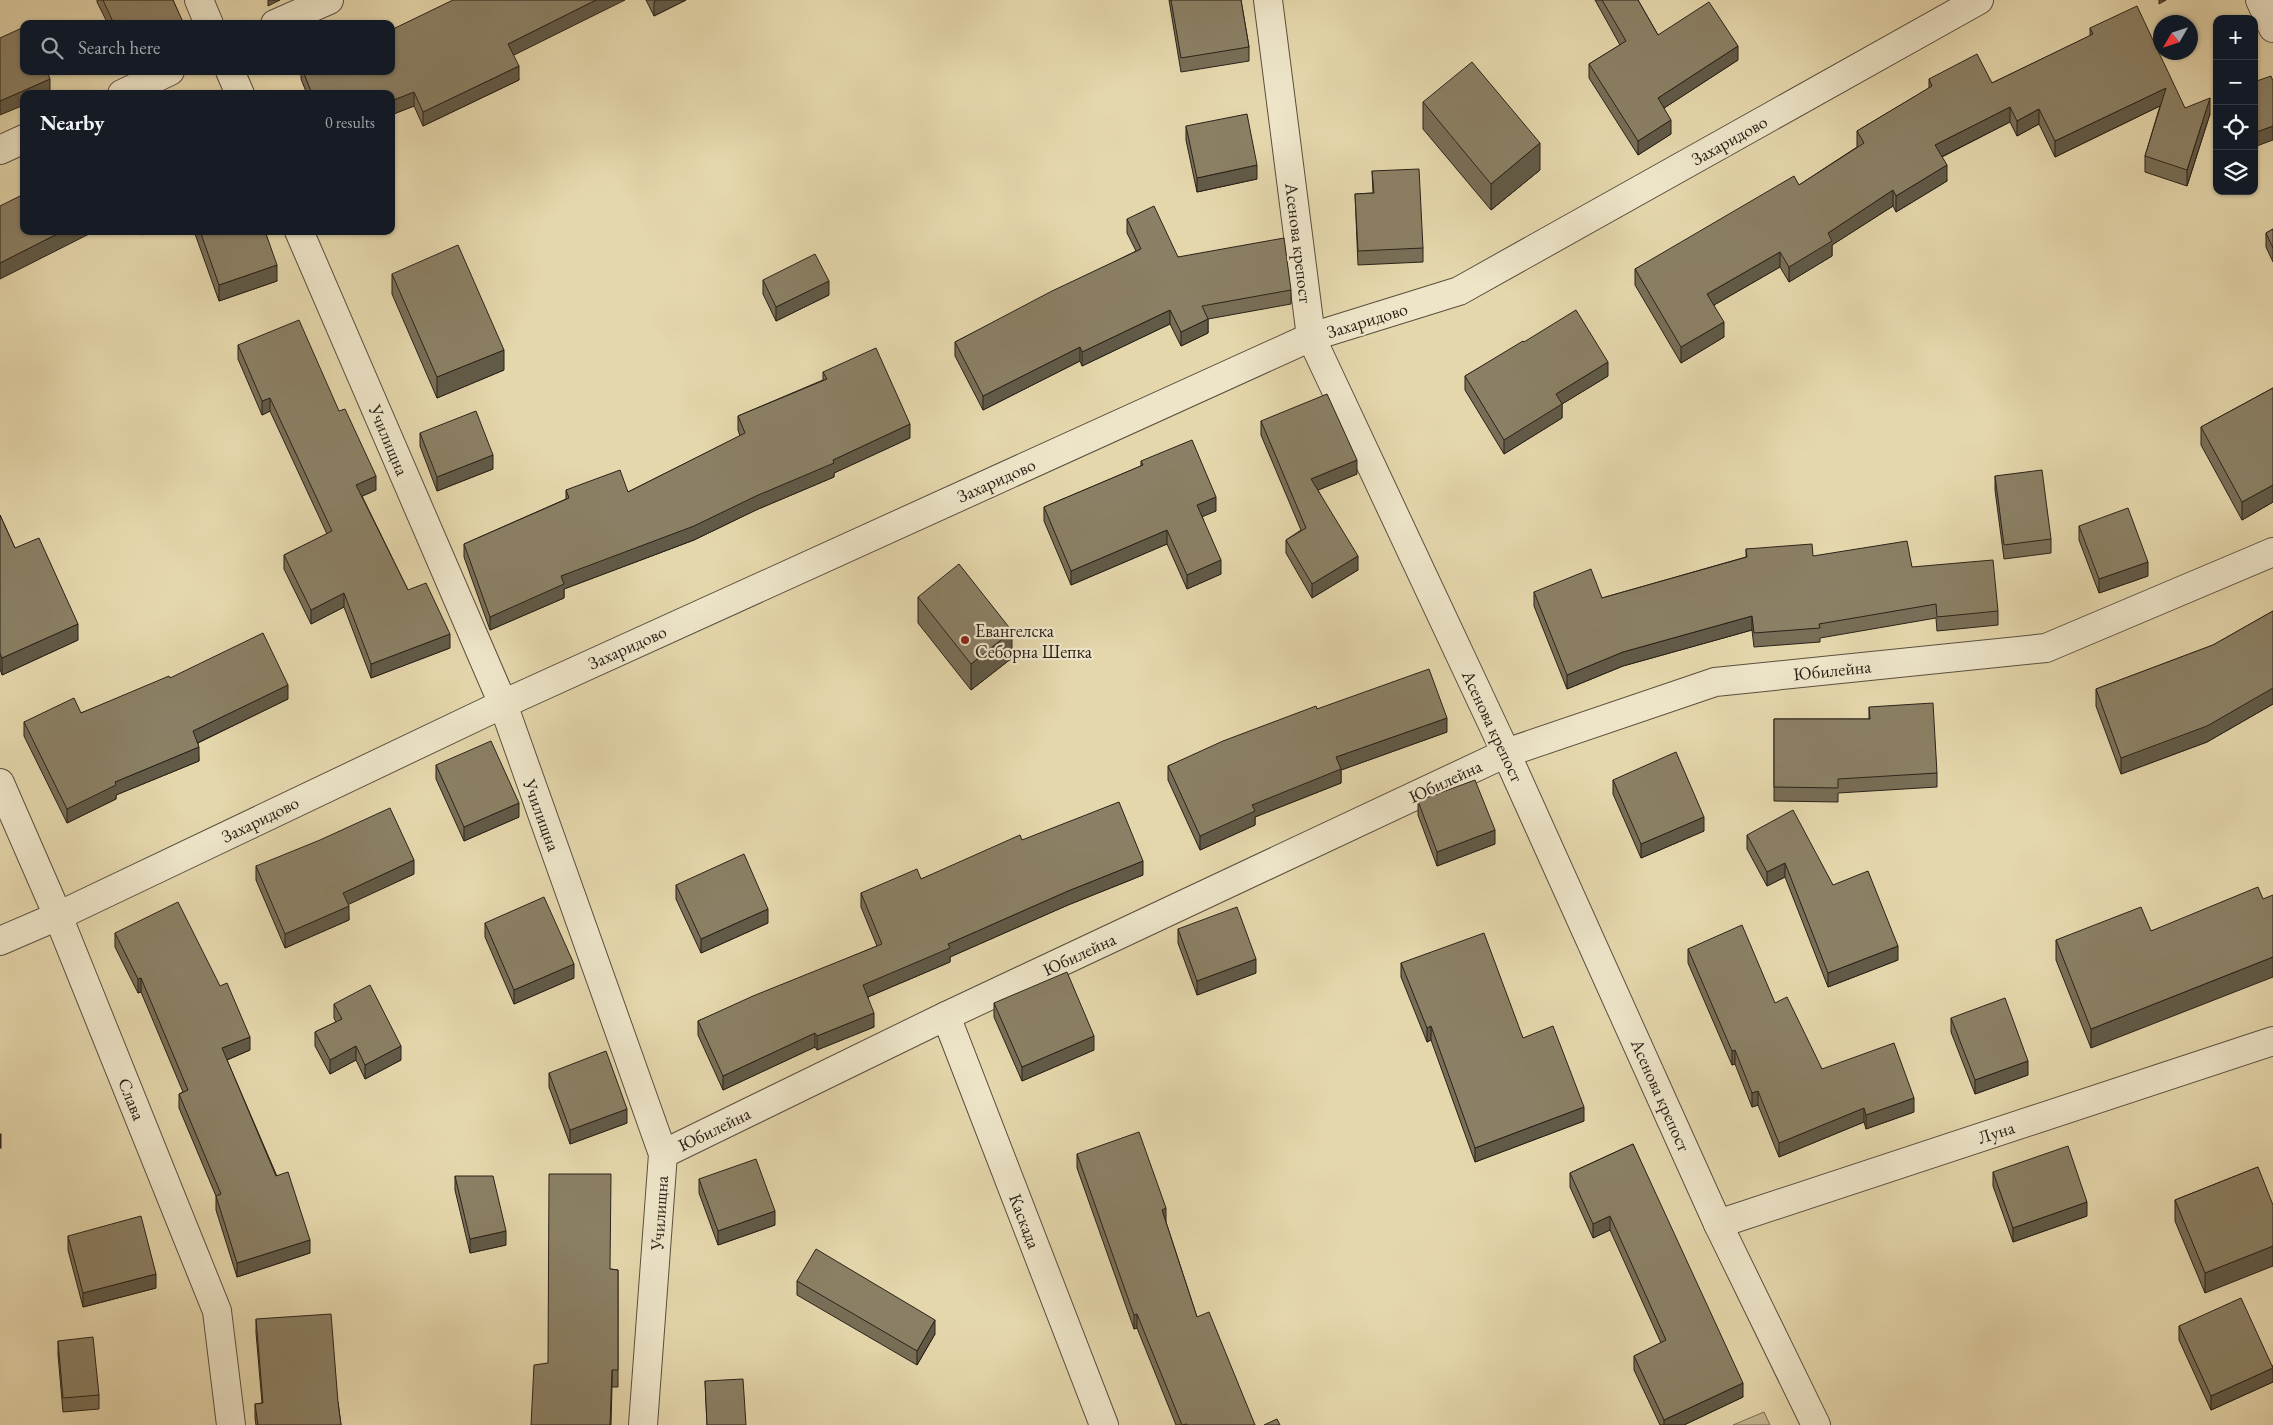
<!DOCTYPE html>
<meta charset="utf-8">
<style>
:root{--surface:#171b24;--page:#242831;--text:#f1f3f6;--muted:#9ea1a6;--line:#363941}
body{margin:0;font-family:"EB Garamond",serif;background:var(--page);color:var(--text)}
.controls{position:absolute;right:15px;top:15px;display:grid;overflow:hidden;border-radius:10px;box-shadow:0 1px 4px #0004}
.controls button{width:45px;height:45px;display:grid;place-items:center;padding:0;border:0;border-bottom:1px solid var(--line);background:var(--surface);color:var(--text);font:25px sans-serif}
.compass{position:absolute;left:2153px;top:15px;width:45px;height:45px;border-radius:50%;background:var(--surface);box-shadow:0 1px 4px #0004;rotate:231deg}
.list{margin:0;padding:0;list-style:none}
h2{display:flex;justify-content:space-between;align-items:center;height:65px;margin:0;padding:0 20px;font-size:21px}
h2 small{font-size:16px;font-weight:400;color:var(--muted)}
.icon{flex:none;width:28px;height:28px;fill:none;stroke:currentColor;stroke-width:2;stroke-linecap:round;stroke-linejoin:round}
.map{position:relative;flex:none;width:2273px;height:1425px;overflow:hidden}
.search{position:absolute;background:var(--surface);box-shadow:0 1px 4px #0004;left:20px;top:20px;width:375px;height:55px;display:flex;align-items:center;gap:12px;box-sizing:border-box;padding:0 18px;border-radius:10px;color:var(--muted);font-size:19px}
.panel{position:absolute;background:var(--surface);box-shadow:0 1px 4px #0004;left:20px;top:90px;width:375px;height:145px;border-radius:10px}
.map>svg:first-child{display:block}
.green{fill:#c5b893;stroke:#786d56}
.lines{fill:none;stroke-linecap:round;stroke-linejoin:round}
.minor-casing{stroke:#594f3e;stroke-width:30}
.minor{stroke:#eee5c9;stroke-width:28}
.wall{fill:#786e57;stroke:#2a2219}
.shaded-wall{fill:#615a47;stroke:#2a2219}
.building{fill:#8b8065;stroke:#2a2219}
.poi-dot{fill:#8f2418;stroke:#eee5c9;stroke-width:2}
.labels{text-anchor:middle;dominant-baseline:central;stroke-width:4.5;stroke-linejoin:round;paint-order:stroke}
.street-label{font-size:18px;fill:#2a2219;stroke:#eee5c9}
.poi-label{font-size:18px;fill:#2a2219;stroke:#eee5c9;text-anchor:start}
</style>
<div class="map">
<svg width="2273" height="1425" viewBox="0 0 2273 1425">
<rect width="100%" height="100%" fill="#e5d7ac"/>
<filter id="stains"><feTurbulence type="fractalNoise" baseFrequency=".004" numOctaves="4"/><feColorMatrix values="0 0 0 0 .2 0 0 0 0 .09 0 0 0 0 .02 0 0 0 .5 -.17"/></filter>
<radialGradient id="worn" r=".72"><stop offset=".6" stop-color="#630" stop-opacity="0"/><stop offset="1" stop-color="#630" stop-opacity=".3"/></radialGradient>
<path class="green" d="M1764,1412L1770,1425H1733Z"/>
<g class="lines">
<g class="minor-casing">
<g id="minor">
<path d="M199,0L209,24"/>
<path d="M1268,0L1311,337L1506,753L1718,1224L1816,1425"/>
<path d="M2260,0L2273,28"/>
<path d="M275,24L329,0"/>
<path d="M230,71L240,94"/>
<path d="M122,94L170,71"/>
<path d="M0,150L24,139"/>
<path d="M299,231L503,704L663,1154L643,1425"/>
<path d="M0,783L58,916L217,1311L231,1425"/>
<path d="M0,941L58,916L503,704L1311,337L1459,291L1979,0"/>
<path d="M946,1016L1104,1425"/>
<path d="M663,1154L946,1016L1506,753L1715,682L2046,648L2273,552"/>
<path d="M1718,1224L2273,1041"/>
</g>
</g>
<use href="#minor" class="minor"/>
</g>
<g class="wall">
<path d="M97,0H173L183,24H108L97,2Z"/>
<path d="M646,0H686L654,16Z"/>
<path d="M1169,0H1241L1249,47V61L1181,72Z"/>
<path d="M1595,0H1638L1658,35L1738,60L1664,108L1671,134L1638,155L1589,78V64L1620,45Z"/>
<path d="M2090,28L2185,108L2210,114L2187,186L2145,172V156L2160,106L2055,157L2039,124L2017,136L2010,122L1942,157L1947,181L1896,212L1893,206L1832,245V256L1789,282L1780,267L1714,305L1724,337L1681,363L1635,285V269L1799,185L1857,147V131L1929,88V79L1992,83L2090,36Z"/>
<path d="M513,55L519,80L423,126L414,106L391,115V94H307L301,79V71H391Z"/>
<path d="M1423,102L1540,170L1491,210L1423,129Z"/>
<path d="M1186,126L1257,179L1197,192L1186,140Z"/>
<path d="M1372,171L1423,248V262L1358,265L1355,194L1373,193Z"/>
<path d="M1127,219L1178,257L1291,290V304L1208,319V333L1181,346L1170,324L1082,366L1080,361L983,410L955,356V342L1136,251L1127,233Z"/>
<path d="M2273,229V262L2266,247V233Z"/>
<path d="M194,231H265L277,281L219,301Z"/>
<path d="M392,274L504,370L437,398L392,294Z"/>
<path d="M763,280L829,295L776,321L763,294Z"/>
<path d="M1524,342L1608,376L1562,404V418L1504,454L1465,390V376Z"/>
<path d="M238,345L339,411L376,490L362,496L408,590L450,648L371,678L344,607L311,624L284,569V555L327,534L270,411L262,415L238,359Z"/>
<path d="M823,372L910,438L834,473V477L756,510L694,540L564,589V598L490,630L464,557V544L566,499V490L628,492L740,436L738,430V416L823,380Z"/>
<path d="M2273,388V502L2242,520L2201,445V427Z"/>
<path d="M1261,421L1357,474L1318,490L1358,570L1312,598L1286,553V540L1301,530L1261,435Z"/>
<path d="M420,433L493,469L437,491L420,446Z"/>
<path d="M1141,461L1216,511L1202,516L1221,574L1187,589L1167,544L1071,585L1044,521V507L1141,466Z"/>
<path d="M1995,476L2051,539V553L2004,559L1995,490Z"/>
<path d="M0,515L15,548L78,640L2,675L0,669Z"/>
<path d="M2079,526L2148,576L2099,593L2079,540Z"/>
<path d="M1746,549L1912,567L1998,611V625L1937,631L1936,618L1820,638V642L1754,647L1752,630L1623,666L1567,689L1534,606V592L1602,598L1746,557Z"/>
<path d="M918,597L1012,658L971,690L918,623Z"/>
<path d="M2273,611V704L2207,742L2121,774L2096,706V689L2213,645Z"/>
<path d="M170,678L288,699L198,743L199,761L116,795V799L67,823L24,736V722L81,713Z"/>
<path d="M1869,707L1937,773V787L1838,793V802L1774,801V719H1869Z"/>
<path d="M1317,709L1447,732L1341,770V783L1255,817V825L1200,850L1168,780V766Z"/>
<path d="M436,765L519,817L464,841L436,779Z"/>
<path d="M1613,780L1704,831L1641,858L1613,794Z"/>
<path d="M1418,801L1495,844L1437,866L1418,815Z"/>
<path d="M1747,835L1833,885L1898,960L1828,987L1785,877L1767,886L1747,849Z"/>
<path d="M1022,840L1143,875L1068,905L950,957V962L868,997L874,1027L817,1050L815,1047L723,1090L698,1035V1021L877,946L861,907V893L921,879Z"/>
<path d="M256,866L414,874L348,904L349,920L285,948L256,880Z"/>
<path d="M676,885L768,923L701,953L676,899Z"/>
<path d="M2263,899L2091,1048L2056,960V940L2151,931Z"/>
<path d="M485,923L574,978L514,1004L485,937Z"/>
<path d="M1178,929L1256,973L1197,995L1178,943Z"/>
<path d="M115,933L250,1050L227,1060L310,1253L237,1277L216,1210V1196L179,1108V1094L183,1092L141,992L138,993L115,947Z"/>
<path d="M1688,949L1775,1003L1822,1069L1914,1112L1866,1129L1864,1122L1779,1157L1758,1105L1752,1107L1735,1064L1732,1065L1688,963Z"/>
<path d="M1401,963L1523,1038L1584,1121L1475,1162L1431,1040L1427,1042L1401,977Z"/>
<path d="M994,1003L1094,1050L1022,1081L994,1017Z"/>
<path d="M334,1004L401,1060L365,1079L356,1060L330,1074L315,1046V1032L336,1022L334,1018Z"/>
<path d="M1951,1018L2028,1075L1975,1094L1951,1032Z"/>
<path d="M549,1073L627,1123L570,1144L549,1087Z"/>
<path d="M1633,1144L1743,1397L1684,1425H1660L1634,1370V1356L1661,1343L1610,1230L1593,1238L1570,1187V1173Z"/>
<path d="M1077,1154L1166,1222L1197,1317L1255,1425H1176L1137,1328L1134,1329L1077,1168Z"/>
<path d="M2258,1167L2205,1293L2175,1221V1200Z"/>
<path d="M1993,1172L2087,1216L2013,1242L1993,1186Z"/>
<path d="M455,1176L506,1245L470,1253L455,1190Z"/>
<path d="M699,1179L775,1225L718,1245L699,1193Z"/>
<path d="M68,1236L156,1288L83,1307L68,1250Z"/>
<path d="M610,1269L618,1270V1387H612L548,1363Z"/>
<path d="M797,1281L935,1334L917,1365L797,1295Z"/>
<path d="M256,1319L338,1402L341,1425H256L255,1418V1404L262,1403L256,1333Z"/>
<path d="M2179,1326L2273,1366V1382L2211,1410L2179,1340Z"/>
<path d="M58,1341L99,1395V1409L63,1412L58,1355Z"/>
<path d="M705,1381L746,1425H707Z"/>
</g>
<g class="shaded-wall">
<path d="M268,0H280L268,6Z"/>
<path d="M596,0H625L508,58V44Z"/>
<path d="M657,0H686L654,16V2Z"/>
<path d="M2159,0H2166L2159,4Z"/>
<path d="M1738,46V60L1658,112V98Z"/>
<path d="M519,66V80L423,126V112Z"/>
<path d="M50,79V93L24,94V105L0,115V101Z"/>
<path d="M2166,88V103L2055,157V141Z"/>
<path d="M414,92V106L391,115V101Z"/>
<path d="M2210,98V114L2187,186V170Z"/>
<path d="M2010,107V122L1935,160V145Z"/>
<path d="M2039,109V124L2017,136V121Z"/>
<path d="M1671,120V134L1638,155V141Z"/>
<path d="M2273,126V140L2254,147V133Z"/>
<path d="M1540,143V170L1491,210V184Z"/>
<path d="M1257,165V179L1197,192V178Z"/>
<path d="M1947,165V181L1896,212V196Z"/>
<path d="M1893,190V206L1832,245V256L1789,282V267L1828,233Z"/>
<path d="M63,231H95L0,279V263Z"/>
<path d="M142,231H151L142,235Z"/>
<path d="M1780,252V267L1707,309V294Z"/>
<path d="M277,265V281L219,301V285Z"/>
<path d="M829,281V295L776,321V307Z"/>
<path d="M1170,310V324L1082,366V352Z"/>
<path d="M1208,319V333L1181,346V332Z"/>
<path d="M1724,322V337L1681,363V347Z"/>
<path d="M1080,347V361L983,410V396Z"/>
<path d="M504,350V370L437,398V377Z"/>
<path d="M1608,362V376L1562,404V418L1504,454V440L1556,394Z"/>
<path d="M270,398V411L262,415V401Z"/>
<path d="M910,424V438L834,473V477L756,510L694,540L564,589V598L490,630V617L561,576L833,460Z"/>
<path d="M493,455V469L437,491V477Z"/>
<path d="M1357,460V474L1311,493V479Z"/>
<path d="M376,476V490L356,499V485Z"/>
<path d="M2273,485V502L2242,520V502Z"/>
<path d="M1216,497V511L1197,519V505Z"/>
<path d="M1167,530V544L1071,585V571Z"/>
<path d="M1358,556V570L1312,598V584Z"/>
<path d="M1221,560V574L1187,589V575Z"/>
<path d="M2148,562V576L2099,593V579Z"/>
<path d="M344,593V607L311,624V610Z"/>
<path d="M1752,616V630L1623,666L1567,689V675L1623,652Z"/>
<path d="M78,624V640L2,675V658Z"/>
<path d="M1012,631V658L971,690V664Z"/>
<path d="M450,634V648L371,678V664Z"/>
<path d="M288,685V699L193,745V731Z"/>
<path d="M2273,688V704L2207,742L2121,774V758Z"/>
<path d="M1447,718V732L1341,770V783L1255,817V825L1200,850V836L1252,805L1336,757Z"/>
<path d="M199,747V761L116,795V799L67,823V809L115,782Z"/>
<path d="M519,803V817L464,841V827Z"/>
<path d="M1704,817V831L1641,858V844Z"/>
<path d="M1495,830V844L1437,866V852Z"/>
<path d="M414,860V874L343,907V893Z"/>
<path d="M1143,861V875L1068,905L950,957V962L863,999V985L948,944L1068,891Z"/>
<path d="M1785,863V877L1767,886V872Z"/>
<path d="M349,906V920L285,948V934Z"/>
<path d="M768,909V923L701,953V939Z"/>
<path d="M1898,946V960L1828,987V973Z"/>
<path d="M2273,957V977L2091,1048V1029Z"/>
<path d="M1256,959V973L1197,995V981Z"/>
<path d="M574,964V978L514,1004V990Z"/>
<path d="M141,978V992L138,993V979Z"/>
<path d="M874,1013V1027L817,1050V1036Z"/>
<path d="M1431,1026V1040L1427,1042V1028Z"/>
<path d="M815,1033V1047L723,1090V1076Z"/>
<path d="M1094,1036V1050L1022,1081V1067Z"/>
<path d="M250,1037V1050L222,1062V1048Z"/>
<path d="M356,1046V1060L330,1074V1060Z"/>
<path d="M401,1046V1060L365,1079V1065Z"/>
<path d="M1735,1050V1064L1732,1065V1051Z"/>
<path d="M2028,1061V1075L1975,1094V1080Z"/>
<path d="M1758,1091V1105L1752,1107V1093Z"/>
<path d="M1914,1098V1112L1866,1129V1115Z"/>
<path d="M1584,1107V1121L1475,1162V1148Z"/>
<path d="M1864,1108V1122L1779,1157V1143Z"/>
<path d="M627,1109V1123L570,1144V1130Z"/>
<rect x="0" y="1134" width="1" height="14"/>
<path d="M2087,1202V1216L2013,1242V1228Z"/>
<path d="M1166,1208V1222L1162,1210Z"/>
<path d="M775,1211V1225L718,1245V1231Z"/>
<path d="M1610,1216V1230L1593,1238V1224Z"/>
<path d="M506,1231V1245L470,1253V1239Z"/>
<path d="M310,1240V1253L237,1277V1263Z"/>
<path d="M2273,1246V1266L2205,1293V1273Z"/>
<path d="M156,1274V1288L83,1307V1293Z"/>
<path d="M1137,1314V1328L1134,1329V1315Z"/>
<path d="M935,1320V1334L917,1365V1351Z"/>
<path d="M2273,1368V1382L2211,1410V1396Z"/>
<path d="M612,1370V1387L611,1425H610Z"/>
<path d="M1743,1383V1397L1684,1425H1664V1420Z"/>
</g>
<g class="building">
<path d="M103,0H173L183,22L180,24H114Z"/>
<path d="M453,0H596L508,44L519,66L423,112L414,92L391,101V94H312L303,71H391V30Z"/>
<path d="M1171,0H1241L1249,47L1181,58Z"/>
<path d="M1602,0H1638L1658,35L1709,2L1738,46L1658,98L1671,120L1638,141L1589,64L1626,41Z"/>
<path d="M2137,6L2185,108L2210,98L2187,170L2145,156L2166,88L2055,141L2039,109L2017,121L2010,107L1935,145L1947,165L1896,196L1893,190L1828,233L1832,241L1789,267L1780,252L1707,294L1724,322L1681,347L1635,269L1794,176L1799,185L1864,143L1857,131L1932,86L1929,79L1977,54L1992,83L2093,34L2090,28Z"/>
<path d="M24,27V71H47L50,79L0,101V38Z"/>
<path d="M1472,62L1540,143L1491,184L1423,102Z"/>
<path d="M2271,76L2273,81V126L2254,133V82Z"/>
<path d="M1247,114L1257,165L1197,178L1186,126Z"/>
<path d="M1419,169L1423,248L1358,251L1355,194L1374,193L1372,171Z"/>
<path d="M24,194V231H63L0,263V206Z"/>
<path d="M1154,206L1178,257L1284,238L1291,290L1202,306L1208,319L1181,332L1170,310L1082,352L1080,347L983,396L955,342L1052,291L1141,249L1127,219Z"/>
<path d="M2273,229V248L2266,233Z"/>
<path d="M200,231H265L277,265L219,285Z"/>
<path d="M458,245L504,350L437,377L392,274Z"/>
<path d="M815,254L829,281L776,307L763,280Z"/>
<path d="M1576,310L1608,362L1556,394L1562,404L1504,440L1465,376L1523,341L1524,342Z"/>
<path d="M299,320L339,411L345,409L376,476L356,485L408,590L426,583L450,634L371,664L344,593L311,610L284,555L332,531L270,398L262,401L238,345Z"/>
<path d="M876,348L910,424L833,460L834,463L756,496L694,526L561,576L564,584L490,617L464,544L569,498L566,490L620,470L628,492L745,433L738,416L827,379L823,372Z"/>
<path d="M2273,388V485L2242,502L2201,427Z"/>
<path d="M1327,394L1357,460L1311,479L1358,556L1312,584L1286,540L1306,528L1261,421Z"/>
<path d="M476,411L493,455L437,477L420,433Z"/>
<path d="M1192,440L1216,497L1197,505L1221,560L1187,575L1167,530L1071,571L1044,507L1143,465L1141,461Z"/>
<path d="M2042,470L2051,539L2004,545L1995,476Z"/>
<path d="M2128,508L2148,562L2099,579L2079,526Z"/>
<path d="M0,515L15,548L39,538L78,624L2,658L0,653Z"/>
<path d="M1907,541L1912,567L1993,560L1998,611L1937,617L1936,604L1819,624L1820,628L1754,633L1752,616L1623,652L1567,675L1534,592L1591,569L1602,598L1747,557L1746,549L1812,544L1813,556Z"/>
<path d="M959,564L1012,631L971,664L918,597Z"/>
<path d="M2273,611V688L2207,726L2121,758L2096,689L2213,645Z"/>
<path d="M263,633L288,685L193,731L199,747L115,782L116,785L67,809L24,722L74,698L81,713L169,676L170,678Z"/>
<path d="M1429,669L1447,718L1336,757L1341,769L1252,805L1255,811L1200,836L1168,766L1223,741L1316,706L1317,709Z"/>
<path d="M1933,703L1937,773L1838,779V788L1774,787V719H1870L1869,707Z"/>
<path d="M491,741L519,803L464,827L436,765Z"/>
<path d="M1676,752L1704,817L1641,844L1613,780Z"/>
<path d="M1475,780L1495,830L1437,852L1418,801Z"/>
<path d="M1119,802L1143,861L1068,891L948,944L950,948L863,985L874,1013L817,1036L815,1033L723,1076L698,1021L753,996L882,944L861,893L917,869L921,879L1020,835L1022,840Z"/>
<path d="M390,808L414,860L343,893L349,906L285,934L256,866L320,840Z"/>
<path d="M1793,810L1833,885L1868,871L1898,946L1828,973L1785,863L1767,872L1747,835Z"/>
<path d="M744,854L768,909L701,939L676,885Z"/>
<path d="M2258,887L2263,899L2273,895V957L2091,1029L2056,940L2141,907L2151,931Z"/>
<path d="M544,897L574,964L514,990L485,923Z"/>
<path d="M178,902L220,986L227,983L250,1037L222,1048L276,1176L288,1172L310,1240L237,1263L216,1196L221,1194L179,1094L188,1090L141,978L138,979L115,933Z"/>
<path d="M1237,907L1256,959L1197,981L1178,929Z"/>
<path d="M1742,925L1775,1003L1787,997L1822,1069L1894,1043L1914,1098L1866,1115L1864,1108L1779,1143L1758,1091L1752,1093L1735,1050L1732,1051L1688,949Z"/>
<path d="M1484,933L1523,1038L1553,1026L1584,1107L1475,1148L1431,1026L1427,1028L1401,963Z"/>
<path d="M1067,972L1094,1036L1022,1067L994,1003Z"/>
<path d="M370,985L401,1046L365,1065L356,1046L330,1060L315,1032L342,1019L334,1004Z"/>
<path d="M2005,998L2028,1061L1975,1080L1951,1018Z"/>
<path d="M606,1051L627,1109L570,1130L549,1073Z"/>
<path d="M1139,1132L1166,1208L1162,1210L1197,1317L1209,1312L1255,1425H1188L1187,1424L1182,1425L1137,1314L1134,1315L1077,1154Z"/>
<path d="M1633,1144L1743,1383L1664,1420L1634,1356L1666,1340L1610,1216L1593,1224L1570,1173Z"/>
<path d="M2068,1146L2087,1202L2013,1228L1993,1172Z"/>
<path d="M756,1159L775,1211L718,1231L699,1179Z"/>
<path d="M2258,1167L2273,1205V1246L2205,1273L2175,1200Z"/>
<path d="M549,1174H611L610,1269L618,1270V1370H612L610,1425H531L534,1365L548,1363Z"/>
<path d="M455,1176H493L506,1231L470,1239Z"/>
<path d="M141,1216L156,1274L83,1293L68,1236Z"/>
<path d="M816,1249L935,1320L917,1351L797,1281Z"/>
<path d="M2241,1298L2273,1368L2211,1396L2179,1326Z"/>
<path d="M331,1314L338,1402L341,1425H258L255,1404L263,1403L256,1319Z"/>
<path d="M93,1337L99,1395L63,1398L58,1341Z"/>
<path d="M743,1379L746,1425H707L705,1381Z"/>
<path d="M1277,1419L1280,1425H1264Z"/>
</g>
<circle class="poi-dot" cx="965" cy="640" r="5"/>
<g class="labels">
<g class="street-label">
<text transform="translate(1729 140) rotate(-29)">Захаридово</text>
<text transform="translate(1299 243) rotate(83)">Асенова крепост</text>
<text transform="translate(1367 320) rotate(-17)">Захаридово</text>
<text transform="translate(389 440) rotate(67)">Училищна</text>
<text transform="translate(996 480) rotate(-24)">Захаридово</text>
<text transform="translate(627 647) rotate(-24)">Захаридово</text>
<text transform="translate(1832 670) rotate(-6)">Юбилейна</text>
<text transform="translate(1493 726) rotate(65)">Асенова крепост</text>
<text transform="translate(1445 781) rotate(-25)">Юбилейна</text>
<text transform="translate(542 815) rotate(70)">Училищна</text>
<text transform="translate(260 819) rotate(-26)">Захаридово</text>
<text transform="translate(1079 954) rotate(-25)">Юбилейна</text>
<text transform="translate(1661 1095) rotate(66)">Асенова крепост</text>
<text transform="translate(132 1099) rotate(68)">Слава</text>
<text transform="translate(714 1129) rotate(-26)">Юбилейна</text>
<text transform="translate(1996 1132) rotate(-18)">Луна</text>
<text transform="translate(659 1213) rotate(-86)">Училищна</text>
<text transform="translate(1025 1221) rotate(69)">Каскада</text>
</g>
<g class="poi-label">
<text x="975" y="630">Евангелска<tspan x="975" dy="21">Себорна Шепка</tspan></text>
</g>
</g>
<rect width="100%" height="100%" filter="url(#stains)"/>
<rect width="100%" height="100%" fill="url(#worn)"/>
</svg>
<div class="controls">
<button>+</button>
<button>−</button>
<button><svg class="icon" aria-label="locate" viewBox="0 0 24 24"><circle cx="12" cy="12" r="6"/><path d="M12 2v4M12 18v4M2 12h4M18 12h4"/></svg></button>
<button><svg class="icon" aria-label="layers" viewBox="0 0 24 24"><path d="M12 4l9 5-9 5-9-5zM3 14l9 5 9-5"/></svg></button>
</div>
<svg class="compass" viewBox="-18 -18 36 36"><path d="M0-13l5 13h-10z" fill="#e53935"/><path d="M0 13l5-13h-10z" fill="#9ea1a6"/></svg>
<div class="search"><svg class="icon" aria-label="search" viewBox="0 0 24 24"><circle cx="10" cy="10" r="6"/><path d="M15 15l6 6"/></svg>Search here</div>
<section class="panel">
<h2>Nearby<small>0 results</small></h2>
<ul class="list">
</ul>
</section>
</div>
